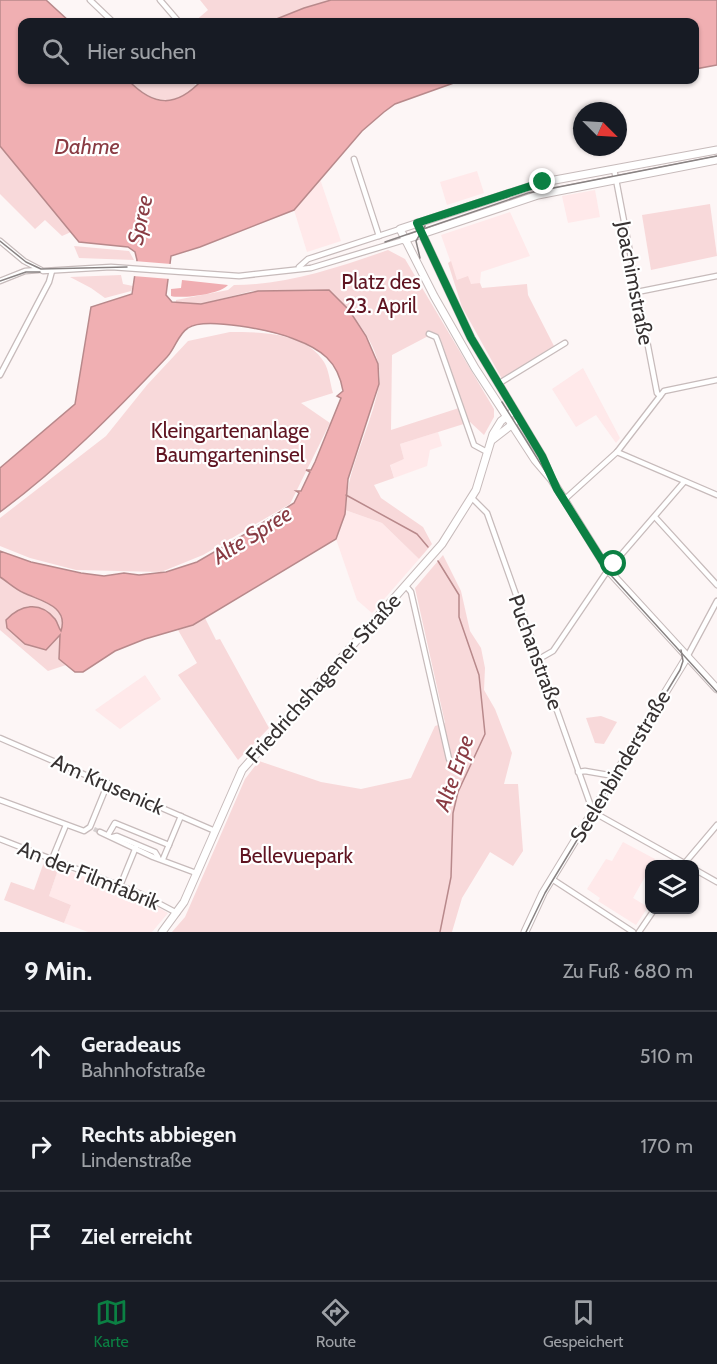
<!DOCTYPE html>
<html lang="de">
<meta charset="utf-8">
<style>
:root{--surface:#171b24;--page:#242831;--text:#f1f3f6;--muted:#9ea1a6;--line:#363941;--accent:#0b8043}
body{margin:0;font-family:Cabin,sans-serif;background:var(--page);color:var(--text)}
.controls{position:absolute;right:18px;bottom:18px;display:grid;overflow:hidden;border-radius:12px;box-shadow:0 2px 4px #0004}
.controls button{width:54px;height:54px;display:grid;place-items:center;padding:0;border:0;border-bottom:2px solid var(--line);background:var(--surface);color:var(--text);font:30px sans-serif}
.compass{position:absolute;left:573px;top:102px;width:54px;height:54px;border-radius:50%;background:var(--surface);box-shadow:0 2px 4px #0004;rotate:114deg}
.stop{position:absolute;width:18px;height:18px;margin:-14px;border:4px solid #0b8043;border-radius:50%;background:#fff}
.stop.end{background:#0b8043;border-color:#fff;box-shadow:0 2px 6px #0008}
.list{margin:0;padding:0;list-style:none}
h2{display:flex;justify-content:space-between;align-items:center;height:78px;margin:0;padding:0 24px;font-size:26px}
h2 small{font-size:20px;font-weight:400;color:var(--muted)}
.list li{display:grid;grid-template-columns:39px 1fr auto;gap:18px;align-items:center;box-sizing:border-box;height:90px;padding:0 24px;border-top:2px solid var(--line)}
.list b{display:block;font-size:22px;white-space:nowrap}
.list p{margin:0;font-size:20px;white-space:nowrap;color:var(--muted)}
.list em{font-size:20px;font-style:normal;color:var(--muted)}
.icon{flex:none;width:33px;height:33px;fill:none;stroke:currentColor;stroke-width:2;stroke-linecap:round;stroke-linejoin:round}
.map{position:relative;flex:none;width:717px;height:932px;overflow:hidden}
.search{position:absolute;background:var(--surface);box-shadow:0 2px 4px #0004;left:18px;right:18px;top:18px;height:66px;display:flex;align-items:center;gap:15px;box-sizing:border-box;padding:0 21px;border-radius:12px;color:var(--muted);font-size:22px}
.sheet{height:348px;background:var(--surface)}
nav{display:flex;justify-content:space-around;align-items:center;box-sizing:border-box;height:84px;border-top:2px solid var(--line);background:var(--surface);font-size:16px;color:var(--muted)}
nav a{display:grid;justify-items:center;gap:3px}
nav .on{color:var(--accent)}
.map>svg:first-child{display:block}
.built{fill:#ffe9ea}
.green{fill:#f8d9da;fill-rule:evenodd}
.forest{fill:#f0aeb2}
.water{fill:#f0afb2;stroke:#b8898b;stroke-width:1.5}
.pier{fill:#fdf6f6}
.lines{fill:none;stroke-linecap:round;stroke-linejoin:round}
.stream{stroke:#b8898b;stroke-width:1.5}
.street-tunnel{stroke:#d5cfcf;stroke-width:4.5;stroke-dasharray:4.5 2;stroke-linecap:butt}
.street-casing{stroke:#c7bbbb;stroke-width:7}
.secondary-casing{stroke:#c7bbbb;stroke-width:9}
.street{stroke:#fff;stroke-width:4.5}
.secondary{stroke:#fff;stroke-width:7}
.tram{stroke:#898383;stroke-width:1.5}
.route{stroke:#0b8043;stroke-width:8}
.labels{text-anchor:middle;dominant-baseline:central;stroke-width:4.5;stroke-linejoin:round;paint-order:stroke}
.park-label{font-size:21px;fill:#5f1421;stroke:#fff}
.street-label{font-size:21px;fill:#363131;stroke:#fff}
.water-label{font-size:22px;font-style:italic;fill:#893b43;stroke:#fff}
</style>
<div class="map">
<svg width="717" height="932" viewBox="0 0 717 932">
<rect width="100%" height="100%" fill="#fdf6f6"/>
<g class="built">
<path d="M477,171L484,193L447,205L440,182Z"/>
<path d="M320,179L341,241L307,252L294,210Z"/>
<path d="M595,190L600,217L568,223L562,196Z"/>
<path d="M510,212L530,256L481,272L480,283L475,285L457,280L441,235Z"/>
<path d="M583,368L620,438L616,443L596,415L576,427L552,389Z"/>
<path d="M438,432L442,446L430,450L427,466L394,478L390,464L404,459L400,444Z"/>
<path d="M345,510L382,523L419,559L372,613L357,600L336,539Z"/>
<path d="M145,675L161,699L120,729L95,710Z"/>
<path d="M623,842L655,859L633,898L648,907L636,925L598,901L600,898L587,889L606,859L612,861Z"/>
<path d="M59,867L145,900L168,913L152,932H88L64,923L71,905L49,896Z"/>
</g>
<g class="green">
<path d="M200,0H331L304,8L269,22H194L208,10Z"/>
<path d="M133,80H191L196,86C176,108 150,102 131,82Z"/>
<path d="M0,146L71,232L62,236L45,220L35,229L0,194Z"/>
<path d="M710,204L717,256L651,270L642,215Z"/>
<path d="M74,246L129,251L134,260L79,258Z"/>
<path d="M388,250L405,259L494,409V417L484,435L470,422L400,444L404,459L390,465L394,478L374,485L381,498L423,527L432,544L419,559L382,523L345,510C348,465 371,428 379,385C385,349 352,313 329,290L252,291L201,304L176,302V300L228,290L234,285C286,285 340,267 388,250ZM434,333L441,340L462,407L391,430L392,355Z"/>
<path d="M451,261L457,280L468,276L471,284L480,283L482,288L527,284L528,295L554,346L502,379L462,307L448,263Z"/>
<path d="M121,275L123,284L133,286L131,291L105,298L91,288L70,277Z"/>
<path d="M230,332C260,332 306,332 324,362C329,370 330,383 333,393L301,403L330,423L290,504L203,555L161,572L76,570L30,558L0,546V518L106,436L147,385L188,341Z"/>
<path d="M443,555L461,591L470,631L481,648L485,668L484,690L495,709L512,753L504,784H518L523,851L513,866L490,852L462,898L452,932H172L185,917L245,779L259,761L321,782L361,789L411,778L435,726L445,723L415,588Z"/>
<path d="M0,577L21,592L50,605L60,612L64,620L61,631L54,617L42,608L27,606L60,635L59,658L66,665L48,671L0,630Z"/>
<path d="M205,618L216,640L220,639L269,728L238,760L178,675L197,663L178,630L193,625Z"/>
<path d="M601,716L617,722L604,744L595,743L586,718Z"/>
<path d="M44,862L59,867L49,896L71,905L64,923L4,900L11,882L34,890Z"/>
</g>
<path class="forest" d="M182,280L228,285C221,294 182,299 171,296V289L181,288Z"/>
<g class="water">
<path d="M0,0H46L70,22H22V80H128C154,107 176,108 202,80H462L395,104L384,112L362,131L294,210L200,247L171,256L166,295L172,302L201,304L258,291L329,290L349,310L366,336L378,364L379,384L348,479L345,514L336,539L193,625L145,639L115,651L83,672H75L59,659L60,635L46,650L25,644L7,628L6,620C20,605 40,600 55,619C58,623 58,627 61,631C69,606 41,601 24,593C15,589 8,582 0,577V551L31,562L81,573L104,576L124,573L139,575L166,572L197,562L245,534L247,535L248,532L294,503L299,493L296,491H301L310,472L306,470H311L315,462L341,398L337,396L343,391C338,361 321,349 294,339C274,331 205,316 188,328C178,334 175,349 167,357C115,412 61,467 0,512V468L75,404L91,307L132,294L137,260L135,252L128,247L79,242L0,146Z"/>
<path d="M331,0H717V65L695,69L694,22H269L304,8Z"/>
</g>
<path class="pier" d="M134,261L171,264L170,279L133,276Z"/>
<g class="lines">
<g class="stream">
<path d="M346,495L417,534L428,547"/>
<path d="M438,561L459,595V617L479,675L485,734L458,792L453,813L451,877L440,932"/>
</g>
<path class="street-tunnel" d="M94,829L100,832"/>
<g class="street-casing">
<g id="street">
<path d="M90,0L113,22"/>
<path d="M160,0L179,22"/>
<path d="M354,159L379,236"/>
<path d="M614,169L657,393L660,396"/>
<path d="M0,241L24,261L43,271L111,267L239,276L311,268L404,240"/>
<path d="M299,267L308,259L400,229"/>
<path d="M0,281L25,271L38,270"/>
<path d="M637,292L717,276"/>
<path d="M429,334L436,337L438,342L474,445L487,452"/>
<path d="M0,375L49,282L52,271"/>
<path d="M498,384L565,343"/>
<path d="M617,452L717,495"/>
<path d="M472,498L487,513L593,812L686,864"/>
<path d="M564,500L617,452L664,391L717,380"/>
<path d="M655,517L717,585"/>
<path d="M406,586L411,592L449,759"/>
<path d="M687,657L717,601"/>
<path d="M539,659L553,651L608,570L684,482"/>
<path d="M0,738L215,831"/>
<path d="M578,772L585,771L614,776"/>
<path d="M0,800L84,831L90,827L108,783"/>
<path d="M100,832L153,857L196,873"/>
<path d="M108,835L115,823L169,845"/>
<path d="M113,837L117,836L155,852L158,857"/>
<path d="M0,839L141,894L177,913"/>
<path d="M52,859L66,825"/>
<path d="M163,859L181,816"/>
<path d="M684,864L717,825"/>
<path d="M694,869L717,882"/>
<path d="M552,879L633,932"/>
<path d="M120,886L136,847"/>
<path d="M639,932L654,910"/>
</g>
</g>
<g class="secondary-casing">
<g id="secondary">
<path d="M717,150L544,182L400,229L434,296L475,368L535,460L552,480L608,570L717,689"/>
<path d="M417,223L471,338L542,456L549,473"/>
<path d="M404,240L538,195L717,160"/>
<path d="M492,440L514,423"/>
<path d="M162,932L184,902L242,770L442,544L476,490L493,434L501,421L514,411"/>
<path d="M525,932L543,893L687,657"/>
</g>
</g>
<use href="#street" class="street"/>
<use href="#secondary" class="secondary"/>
<g class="tram">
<path d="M0,241L26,262L41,269L127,267"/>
<path d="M385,242L528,193L717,156"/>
<path d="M420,258L416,241L425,226"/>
<path d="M0,281L26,272H40"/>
<path d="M502,402L608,572L717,692"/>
<path d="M526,932L545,893L680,670L683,661L681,650"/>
</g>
</g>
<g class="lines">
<path class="route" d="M543,182L417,223L471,338L542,456L557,489L608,570L614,564"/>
</g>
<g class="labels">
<g class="park-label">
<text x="381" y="281">Platz des<tspan x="381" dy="24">23. April</tspan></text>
<text x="230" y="430">Kleingartenanlage<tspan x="230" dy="24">Baumgarteninsel</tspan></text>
<text x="296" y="855">Bellevuepark</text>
</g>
<g class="street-label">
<text transform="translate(635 283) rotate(79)">Joachimstraße</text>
<text transform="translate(536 652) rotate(70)">Puchanstraße</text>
<text transform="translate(323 678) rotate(-48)">Friedrichshagener Straße</text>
<text transform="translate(620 766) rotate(-59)">Seelenbinderstraße</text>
<text transform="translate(108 784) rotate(24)">Am Krusenick</text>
<text transform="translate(89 875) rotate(22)">An der Filmfabrik</text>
</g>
<g class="water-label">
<text x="87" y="146">Dahme</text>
<text transform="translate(140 220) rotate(-78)">Spree</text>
<text transform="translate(252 535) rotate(-32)">Alte Spree</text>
<text transform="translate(454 773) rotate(-71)">Alte Erpe</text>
</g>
</g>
</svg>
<div class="controls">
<button><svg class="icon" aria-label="layers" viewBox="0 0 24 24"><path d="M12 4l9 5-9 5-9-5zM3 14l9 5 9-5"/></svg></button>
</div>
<svg class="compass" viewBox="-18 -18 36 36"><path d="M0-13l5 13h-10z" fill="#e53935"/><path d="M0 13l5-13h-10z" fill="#9ea1a6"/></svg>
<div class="stop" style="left:614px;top:564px"></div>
<div class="stop end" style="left:543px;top:182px"></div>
<div class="search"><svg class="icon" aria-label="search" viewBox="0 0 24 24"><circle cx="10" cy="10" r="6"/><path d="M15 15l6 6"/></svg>Hier suchen</div>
</div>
<section class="sheet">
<h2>9 Min.<small>Zu Fuß · 680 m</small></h2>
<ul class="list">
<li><svg class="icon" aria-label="ahead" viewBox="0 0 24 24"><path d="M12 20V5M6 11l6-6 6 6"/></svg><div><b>Geradeaus</b><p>Bahnhofstraße</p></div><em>510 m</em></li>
<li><svg class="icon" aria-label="right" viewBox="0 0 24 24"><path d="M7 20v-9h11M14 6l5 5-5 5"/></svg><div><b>Rechts abbiegen</b><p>Lindenstraße</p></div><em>170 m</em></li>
<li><svg class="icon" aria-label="arrive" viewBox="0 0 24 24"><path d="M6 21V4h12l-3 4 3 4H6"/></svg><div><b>Ziel erreicht</b></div></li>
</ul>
</section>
<nav>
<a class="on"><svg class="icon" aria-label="map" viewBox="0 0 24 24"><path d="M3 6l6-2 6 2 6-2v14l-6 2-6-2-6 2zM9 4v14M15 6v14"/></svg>Karte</a>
<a><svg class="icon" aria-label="directions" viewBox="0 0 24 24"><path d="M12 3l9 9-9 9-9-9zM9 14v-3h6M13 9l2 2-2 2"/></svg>Route</a>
<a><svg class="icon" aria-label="saved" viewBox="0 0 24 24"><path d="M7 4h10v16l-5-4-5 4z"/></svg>Gespeichert</a>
</nav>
